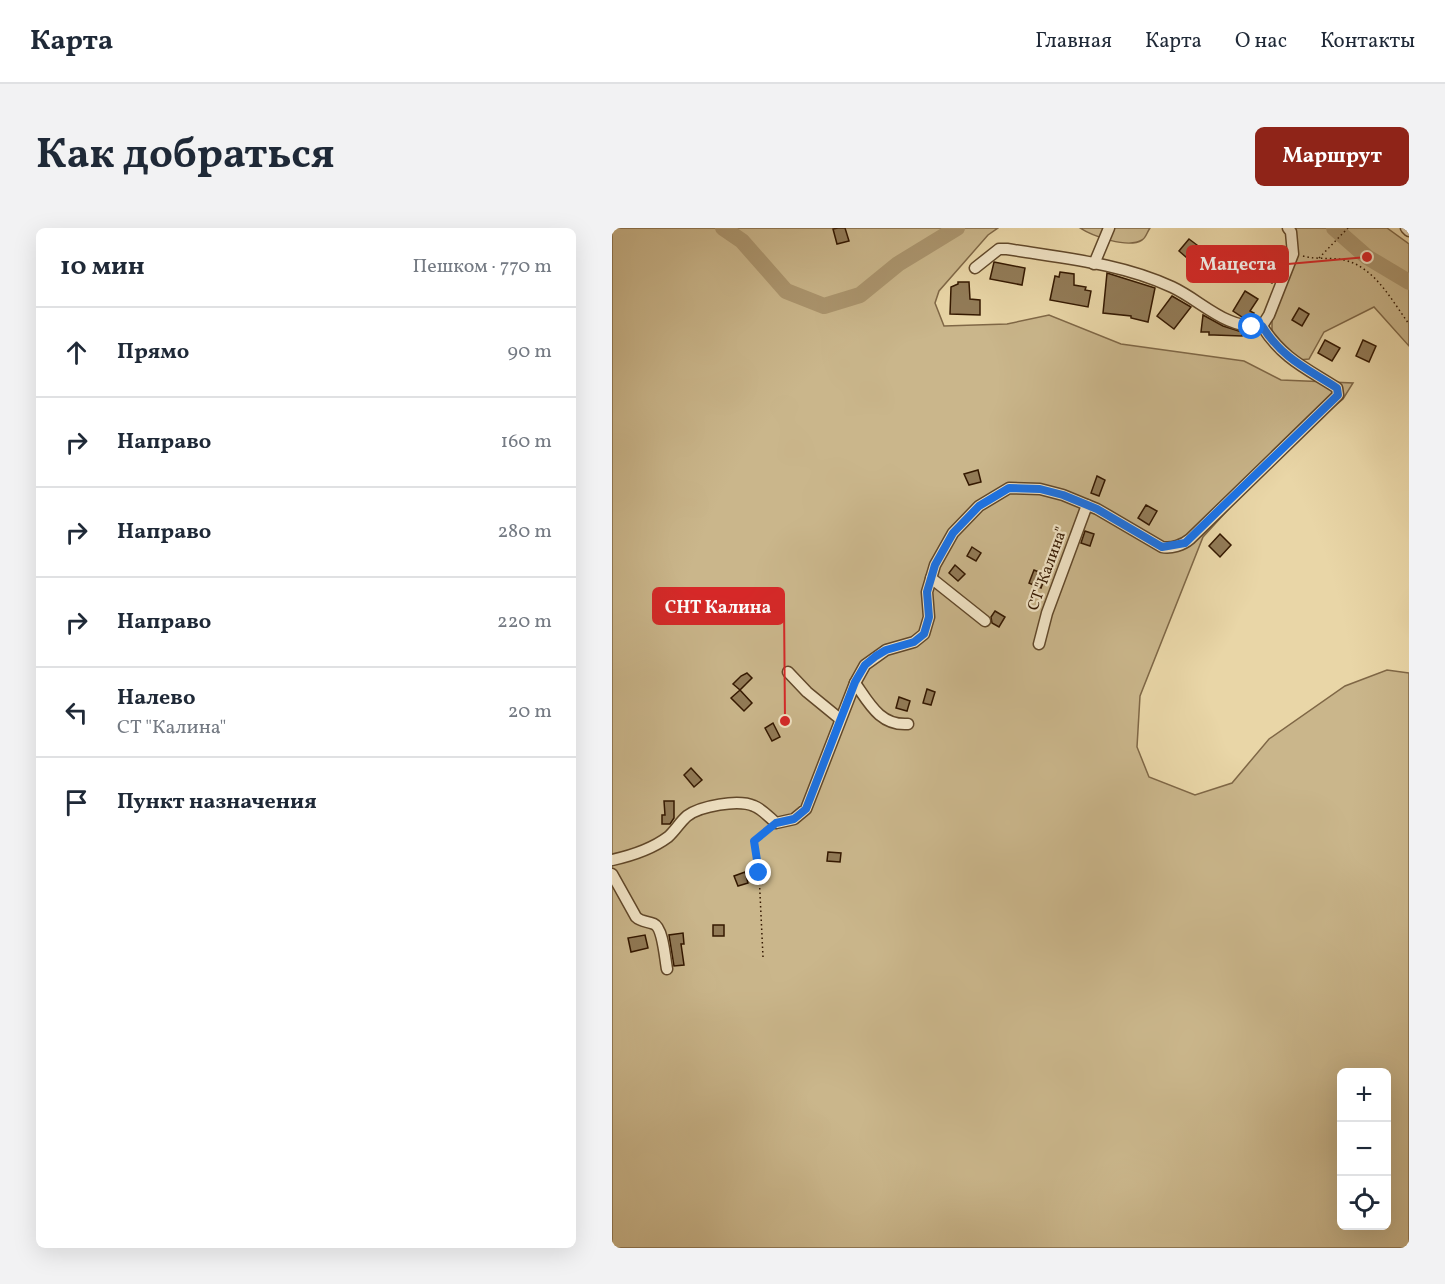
<!DOCTYPE html>
<html lang="ru">
<meta charset="utf-8">
<style>
:root{--surface:#fff;--page:#f2f2f3;--text:#1f2937;--muted:#747a83;--line:#e0e1e3;--accent:#8f2418}
body{margin:0;font-family:Vollkorn,serif;background:var(--page);color:var(--text)}
.controls{position:absolute;right:18px;bottom:18px;display:grid;overflow:hidden;border-radius:9px;box-shadow:0 6px 24px #0002}
.controls button{width:54px;height:54px;display:grid;place-items:center;padding:0;border:0;border-bottom:2px solid var(--line);background:var(--surface);color:var(--text);font:30px sans-serif}
.stop{position:absolute;width:18px;height:18px;margin:-14px;border:4px solid #1a73e8;border-radius:50%;background:#fff}
.stop.end{background:#1a73e8;border-color:#fff;box-shadow:0 2px 6px #0008}
.list{margin:0;padding:0;list-style:none}
h2{display:flex;justify-content:space-between;align-items:center;height:78px;margin:0;padding:0 24px;font-size:26px}
h2 small{font-size:20px;font-weight:400;color:var(--muted)}
.list li{display:grid;grid-template-columns:39px 1fr auto;gap:18px;align-items:center;box-sizing:border-box;height:90px;padding:0 24px;border-top:2px solid var(--line)}
.list b{display:block;font-size:22px;white-space:nowrap}
.list p{margin:0;font-size:20px;white-space:nowrap;color:var(--muted)}
.list em{font-size:20px;font-style:normal;color:var(--muted)}
.icon{flex:none;width:33px;height:33px;fill:none;stroke:currentColor;stroke-width:2;stroke-linecap:round;stroke-linejoin:round}
.map{position:relative;flex:none;width:797px;height:1020px;overflow:hidden;border-radius:9px}
header{display:flex;align-items:center;gap:36px;box-sizing:border-box;height:84px;padding:0 30px;background:var(--surface);border-bottom:2px solid var(--line)}
header strong{font-size:28px}
nav{display:flex;gap:33px;margin-inline-start:auto;font-size:21px}
.intro{display:flex;align-items:center;justify-content:space-between;box-sizing:border-box;height:144px;padding:0 36px}
h1{margin:0;font-size:42px}
.button{padding:15px 27px;border-radius:9px;background:var(--accent);color:#fff;font-size:21px;font-weight:700}
main{display:flex;gap:36px;padding:0 36px}
aside{flex:1;background:var(--surface);border-radius:9px;box-shadow:0 6px 24px #0002}
.map>svg:first-child{display:block}
.green{fill:#cab68b;stroke:#7f6746;stroke-width:1.5;fill-rule:evenodd}
.lines{fill:none;stroke-linecap:round;stroke-linejoin:round}
.river{stroke:#ab956e;stroke-width:16}
.building{fill:#927b57;stroke:#341800;stroke-width:1.5}
.minor-casing{stroke:#61482a;stroke-width:13}
.path{stroke:#341800;stroke-width:1.5;stroke-dasharray:1.5 3;stroke-linecap:butt}
.minor{stroke:#f1e4c6;stroke-width:10}
.route{stroke:#1a73e8;stroke-width:8}
.labels{text-anchor:middle;dominant-baseline:central;stroke-width:4.5;stroke-linejoin:round;paint-order:stroke}
.street-label{font-size:16px;fill:#341800;stroke:#f1e4c6}
.leader{fill:none;stroke:#d62828;stroke-width:2}
.callout-dot{fill:#d62828;stroke:#f1e4c6;stroke-width:2}
.callout{fill:#d62828;stroke:#d62828;stroke-width:2}
.callout-label{font-size:18px;text-anchor:middle;font-weight:bold;fill:#fff}
</style>
<header>
<strong>Карта</strong>
<nav><a>Главная</a><a>Карта</a><a>О нас</a><a>Контакты</a></nav>
</header>
<div class="intro"><h1>Как добраться</h1><a class="button">Маршрут</a></div>
<main>
<aside>
<h2>10 мин<small>Пешком · 770 m</small></h2>
<ul class="list">
<li><svg class="icon" aria-label="ahead" viewBox="0 0 24 24"><path d="M12 20V5M6 11l6-6 6 6"/></svg><div><b>Прямо</b></div><em>90 m</em></li>
<li><svg class="icon" aria-label="right" viewBox="0 0 24 24"><path d="M7 20v-9h11M14 6l5 5-5 5"/></svg><div><b>Направо</b></div><em>160 m</em></li>
<li><svg class="icon" aria-label="right" viewBox="0 0 24 24"><path d="M7 20v-9h11M14 6l5 5-5 5"/></svg><div><b>Направо</b></div><em>280 m</em></li>
<li><svg class="icon" aria-label="right" viewBox="0 0 24 24"><path d="M7 20v-9h11M14 6l5 5-5 5"/></svg><div><b>Направо</b></div><em>220 m</em></li>
<li><svg class="icon" aria-label="left" viewBox="0 0 24 24"><path d="M17 20v-9H6M10 6l-5 5 5 5"/></svg><div><b>Налево</b><p>СТ &quot;Калина&quot;</p></div><em>20 m</em></li>
<li><svg class="icon" aria-label="arrive" viewBox="0 0 24 24"><path d="M6 21V4h12l-3 4 3 4H6"/></svg><div><b>Пункт назначения</b></div></li>
</ul>
</aside>
<div class="map">
<svg width="797" height="1020" viewBox="0 0 797 1020">
<rect width="100%" height="100%" fill="#e9d6a7"/>
<filter id="stains"><feTurbulence type="fractalNoise" baseFrequency=".00333" numOctaves="4"/><feColorMatrix values="0 0 0 0 .2 0 0 0 0 .09 0 0 0 0 .02 0 0 0 .5 -.17"/></filter>
<radialGradient id="worn" r=".72"><stop offset=".6" stop-color="#630" stop-opacity="0"/><stop offset="1" stop-color="#630" stop-opacity=".3"/></radialGradient>
<g class="green">
<path d="M0,0H386L376,7L327,63L323,75L332,98L395,96L437,87L509,116L632,133L669,152L741,155L731,171L701,196L635,261L591,309L528,468L525,519L537,549L583,567L620,555L657,511L733,458L775,442L797,445V1020H0ZM730,844H774V998H730Z"/>
<path d="M468,0H538C535,4 534,10 530,12C516,21 480,8 468,0Z"/>
<path d="M677,0H775L797,16V118L762,79L712,104L697,131L687,132L671,119L660,104V90L676,52Z"/>
</g>
<g class="lines">
<g class="river">
<path d="M111,0L130,13L174,63L212,78L248,67L286,36L345,0"/>
<path d="M722,0L755,29L797,54"/>
</g>
</g>
<g class="building">
<path d="M226,0H233L237,13L225,16L221,1Z"/>
<path d="M577,11L593,23L582,36L567,23Z"/>
<path d="M650,33L666,40L660,55L644,48Z"/>
<path d="M382,34L413,40L410,57L378,51Z"/>
<path d="M448,44L462,46V57L474,59L473,62L479,63L476,79L438,72L443,48L447,49Z"/>
<path d="M495,45L543,60L536,94L519,90V88L491,85Z"/>
<path d="M346,54H357L358,71L368,72V87L338,86L339,59L346,56Z"/>
<path d="M633,63L646,71L638,83L642,85L639,91L630,89L621,83Z"/>
<path d="M560,68L579,79L562,101L545,88Z"/>
<path d="M687,80L697,86L690,98L680,92Z"/>
<path d="M591,87L611,98L630,104V108L602,107H597V104H589Z"/>
<path d="M713,112L728,120L720,133L706,125Z"/>
<path d="M751,112L764,118L757,134L744,128Z"/>
<path d="M366,242L369,254L357,257L352,246Z"/>
<path d="M485,248L493,252L487,268L479,265Z"/>
<path d="M534,277L545,283L537,297L526,290Z"/>
<path d="M473,303L482,306L478,318L469,315Z"/>
<path d="M608,306L619,317L608,329L597,318Z"/>
<path d="M360,319L369,325L364,333L355,328Z"/>
<path d="M343,337L353,346L346,353L337,345Z"/>
<path d="M422,342L434,347L429,360L417,355Z"/>
<path d="M383,383L393,389L387,399L380,395L379,389Z"/>
<path d="M135,445L140,450L128,462L140,475L132,483L119,470L128,462L121,456L129,448Z"/>
<path d="M315,461L323,464L319,477L311,475Z"/>
<path d="M287,469L298,473L295,483L284,480Z"/>
<path d="M161,495L168,509L160,513L153,500Z"/>
<path d="M79,540L90,552L82,559L72,547Z"/>
<path d="M52,573H62V590L58,596H50V587H53Z"/>
<path d="M216,624L229,625L228,634L215,633Z"/>
<path d="M133,644L136,655L126,658L122,648Z"/>
<rect x="101" y="697" width="11" height="11"/>
<path d="M71,705L72,716H69L72,737L62,738L57,707Z"/>
<path d="M33,707L36,720L19,724L16,710Z"/>
</g>
<g class="lines">
<g class="minor-casing">
<g id="minor">
<path d="M794,0L797,3"/>
<path d="M482,36L497,0"/>
<path d="M363,40L387,21H395C450,30 509,35 560,59C590,73 614,102 650,98"/>
<path d="M319,350L373,393"/>
<path d="M427,416L435,385L475,277"/>
<path d="M176,444L195,464L228,491"/>
<path d="M243,455C257,475 268,498 296,496"/>
<path d="M0,632C18,628 40,621 56,609C63,603 68,594 75,588C88,578 126,571 142,578C150,581 157,589 164,595L182,591L194,581L243,455L253,437L274,422L302,414L312,406L317,389L315,364L323,337L341,305L367,278L397,260L428,261L451,267L485,281L550,319C559,321 571,317 578,311L726,167L725,160C694,140 671,131 650,98L657,87L681,26L679,4L676,0"/>
<path d="M0,646L24,689C29,694 35,693 42,696C51,700 53,731 55,741"/>
</g>
</g>
<g class="path">
<path d="M691,28C705,32 719,29 732,32C763,39 780,73 797,96"/>
<path d="M707,30L736,0"/>
<path d="M151,729L147,645L141,618L144,609L156,601"/>
</g>
<use href="#minor" class="minor"/>
</g>
<g class="lines">
<path class="route" d="M147,645L142,613L164,595L182,591L194,581L243,454L253,437L264,428L274,422L302,414L312,406L317,389L315,364L323,337L341,305L367,278L397,260L428,261L451,267L485,281L550,319L573,315L726,167L725,160C694,140 671,131 650,98L640,99"/>
</g>
<g class="labels">
<g class="street-label">
<text transform="translate(436 341) rotate(-70)">СТ "Калина"</text>
</g>
</g>
<path class="leader" d="M755 29L676 36M173 493L172 378"/>
<g class="callout-dot">
<circle cx="755" cy="29" r="6"/>
<circle cx="173" cy="493" r="6"/>
</g>
<g class="callout">
<rect x="575" y="18" width="101" height="36" rx="6"/>
<rect x="41" y="360" width="131" height="36" rx="6"/>
</g>
<g class="callout-label">
<text x="626" y="42">Мацеста</text>
<text x="106" y="385">СНТ Калина</text>
</g>
<rect width="100%" height="100%" filter="url(#stains)"/>
<rect width="100%" height="100%" fill="url(#worn)"/>
</svg>
<div class="controls">
<button>+</button>
<button>−</button>
<button><svg class="icon" aria-label="locate" viewBox="0 0 24 24"><circle cx="12" cy="12" r="6"/><path d="M12 2v4M12 18v4M2 12h4M18 12h4"/></svg></button>
</div>
<div class="stop" style="left:640px;top:99px"></div>
<div class="stop end" style="left:147px;top:645px"></div>
</div>
</main>
